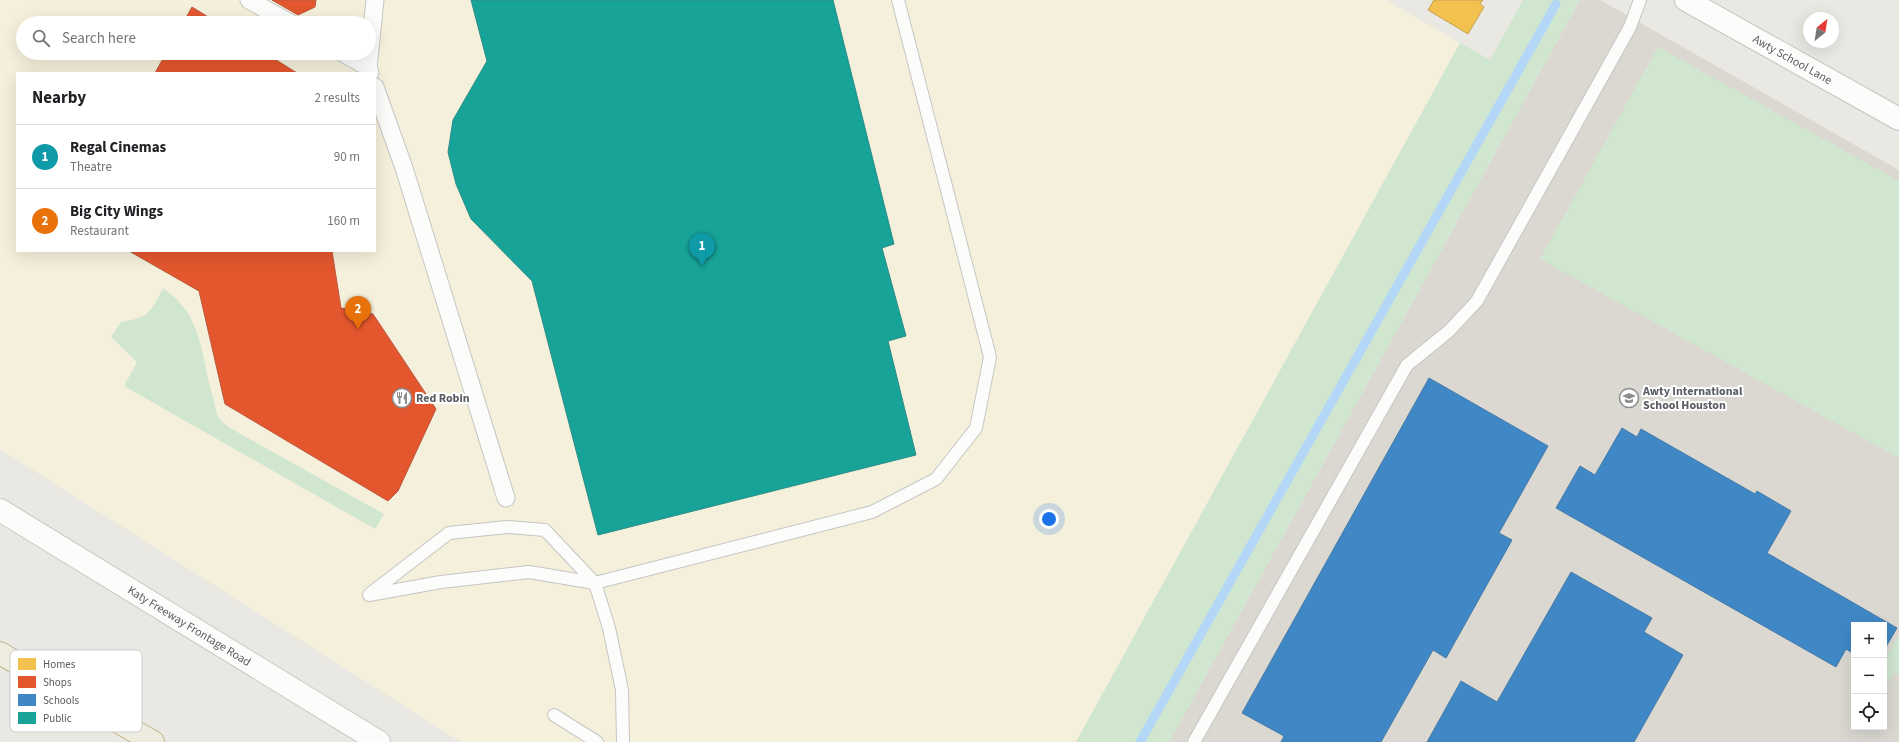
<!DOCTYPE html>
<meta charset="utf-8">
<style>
:root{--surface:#fff;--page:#f2f2f2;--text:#202124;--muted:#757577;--line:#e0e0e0;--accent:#db2777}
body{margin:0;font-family:"Source Sans 3",sans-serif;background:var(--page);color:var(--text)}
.controls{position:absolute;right:12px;bottom:12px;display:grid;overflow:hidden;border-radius:0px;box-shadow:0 4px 16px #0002}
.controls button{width:36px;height:36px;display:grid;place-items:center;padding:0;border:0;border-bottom:1px solid var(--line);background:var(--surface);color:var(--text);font:20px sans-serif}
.compass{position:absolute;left:1803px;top:12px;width:36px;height:36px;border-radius:50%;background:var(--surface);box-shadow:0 4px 16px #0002;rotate:30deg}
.you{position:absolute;left:1049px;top:519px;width:14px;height:14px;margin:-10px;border:3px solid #fff;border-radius:50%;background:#1a73e8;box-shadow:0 0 0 6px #1a73e833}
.badge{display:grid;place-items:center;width:26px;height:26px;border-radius:50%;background:var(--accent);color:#fff;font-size:13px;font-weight:700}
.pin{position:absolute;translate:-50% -33px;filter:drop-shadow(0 1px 2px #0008)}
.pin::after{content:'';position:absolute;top:21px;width:14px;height:12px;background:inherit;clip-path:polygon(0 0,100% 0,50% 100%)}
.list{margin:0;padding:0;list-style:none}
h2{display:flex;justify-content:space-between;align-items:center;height:52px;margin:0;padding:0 16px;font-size:17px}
h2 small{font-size:13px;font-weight:400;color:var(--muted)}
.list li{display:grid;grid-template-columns:26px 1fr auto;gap:12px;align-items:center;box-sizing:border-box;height:64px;padding:0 16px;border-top:1px solid var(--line)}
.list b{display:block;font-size:15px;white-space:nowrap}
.list p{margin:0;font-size:13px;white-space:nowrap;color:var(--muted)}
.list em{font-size:13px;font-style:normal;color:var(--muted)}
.icon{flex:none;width:22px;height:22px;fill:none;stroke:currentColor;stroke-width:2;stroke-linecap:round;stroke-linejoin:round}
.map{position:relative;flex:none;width:1899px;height:742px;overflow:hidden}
.search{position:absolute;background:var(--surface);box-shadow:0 4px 16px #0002;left:16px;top:16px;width:360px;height:44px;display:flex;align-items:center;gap:10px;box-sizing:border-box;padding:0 14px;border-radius:22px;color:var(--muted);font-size:15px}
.panel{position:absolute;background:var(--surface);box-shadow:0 4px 16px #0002;left:16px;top:72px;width:360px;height:180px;border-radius:0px}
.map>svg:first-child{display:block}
.commercial{fill:#f5f0db;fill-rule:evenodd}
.education{fill:#dad8d1;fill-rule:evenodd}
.green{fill:#d0e6cf}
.homes{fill:#f2c14e;stroke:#c4a354}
.shops{fill:#e4572e;stroke:#ba583e}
.schools{fill:#3f88c5;stroke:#477ba7}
.public{fill:#17a398;stroke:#2b8e88}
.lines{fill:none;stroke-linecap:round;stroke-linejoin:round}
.stream{stroke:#b4d7f7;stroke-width:9}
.service-casing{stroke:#c5c5c4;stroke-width:14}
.pedestrian-casing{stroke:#c5c5c4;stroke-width:19}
.minor-casing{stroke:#c5c5c4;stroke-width:24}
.secondary-casing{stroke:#c6c6c5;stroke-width:24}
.motorway-casing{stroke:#c1b490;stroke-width:24}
.service{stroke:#fcfcfb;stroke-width:12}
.pedestrian{stroke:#fcfcfb;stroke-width:17}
.minor{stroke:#fcfcfb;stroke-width:22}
.secondary{stroke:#fcfcfb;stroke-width:22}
.motorway{stroke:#eeebdf;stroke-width:22}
.labels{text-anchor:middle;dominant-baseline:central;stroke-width:4;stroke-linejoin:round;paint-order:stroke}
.street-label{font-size:12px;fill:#595c62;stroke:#fff}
.poi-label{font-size:12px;font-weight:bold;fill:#595c62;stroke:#fff;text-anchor:start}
.key{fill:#fff;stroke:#cdced0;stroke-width:1}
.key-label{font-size:11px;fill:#595c62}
</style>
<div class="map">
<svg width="1899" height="742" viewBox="0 0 1899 742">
<rect width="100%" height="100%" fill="#e9e8e3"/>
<path class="commercial" d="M0,0H1386L1460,43L1076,742H461L0,449ZM23,23H369V53H23ZM17,73H375V251H17Z"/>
<path class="education" d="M1580,0H1600L1899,170V742H1169ZM1854,625H1884V727H1854Z"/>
<g class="green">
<path d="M1523,0H1580L1169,742H1076L1460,43L1490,60Z"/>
<path d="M1658,47L1899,181V458L1540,259Z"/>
<path d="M163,288C203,316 200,351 212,394C215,401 215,412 219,418C221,422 227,425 230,428L384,514L375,529L124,386L137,362L111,337L121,322C150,317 150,313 163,288Z"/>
<path d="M1899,634V675L1894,673L1890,682L1884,679V661Z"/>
</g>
<path class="homes" d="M1434,0H1483L1480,4L1484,7L1468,34L1428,10Z"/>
<g class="shops">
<path d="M272,0H316L315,7L298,15Z"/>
<path d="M192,7L218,23H183Z"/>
<path d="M166,53H265L297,73H155Z"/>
<path d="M129,251H332L341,308L373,314L436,409L398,491L388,501L225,404L199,291Z"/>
</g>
<g class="schools">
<path d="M1429,378L1548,446L1499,533L1512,540L1446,658L1433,650L1381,742H1281L1284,736L1242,713Z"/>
<path d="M1622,428L1637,437L1641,429L1755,494L1757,491L1791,511L1767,553L1897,628L1884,650V625H1854V654L1846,649L1836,667L1556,508L1580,466L1595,475Z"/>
<path d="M1571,572L1652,618L1644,632L1683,655L1634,742H1427L1461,681L1497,702Z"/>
</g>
<path class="public" d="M471,0H833L894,244L882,248L906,336L888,341L916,455L598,535L532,281L471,219L456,184L448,152L453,120L487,61Z"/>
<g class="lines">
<path class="stream" d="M1140,742L1556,4"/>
<g class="service-casing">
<g id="service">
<path d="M371,593L449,533L507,527L545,530L595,583L609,628L622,690L623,742"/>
<path d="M369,595L441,582L529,572L595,583L872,512L936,479L976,428L990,357L898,0"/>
<path d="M554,715L597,742"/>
<path d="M1194,742L1407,365L1449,331L1477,301L1630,27L1640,0"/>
</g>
</g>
<g class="pedestrian-casing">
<g id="pedestrian">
<path d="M249,0L290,23"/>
<path d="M343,53L368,67"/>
<path d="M370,73L368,67L375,0"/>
<path d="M375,87L404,168L506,498"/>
</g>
</g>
<g class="minor-casing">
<g id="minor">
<path id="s1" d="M1686,0L1899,119"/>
</g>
</g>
<g class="secondary-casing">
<g id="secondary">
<path id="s2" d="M0,510L379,742"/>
</g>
</g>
<g class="motorway-casing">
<path id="motorway" d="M0,653L153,742"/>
</g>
<use href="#service" class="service"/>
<use href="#pedestrian" class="pedestrian"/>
<use href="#minor" class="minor"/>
<use href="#secondary" class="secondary"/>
<use href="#motorway" class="motorway"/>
</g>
<defs>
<g id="restaurant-ring" transform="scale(1)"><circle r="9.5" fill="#fff" stroke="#8b8d8f" stroke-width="1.5"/><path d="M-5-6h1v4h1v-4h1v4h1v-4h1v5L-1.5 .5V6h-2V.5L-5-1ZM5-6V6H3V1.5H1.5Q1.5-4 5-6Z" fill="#8b8d8f"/></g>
<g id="school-ring" transform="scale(1)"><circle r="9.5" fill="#fff" stroke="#8b8d8f" stroke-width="1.5"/><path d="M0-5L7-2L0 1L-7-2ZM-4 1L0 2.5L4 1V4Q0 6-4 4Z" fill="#8b8d8f"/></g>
</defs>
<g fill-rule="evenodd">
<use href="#restaurant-ring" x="402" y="398"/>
<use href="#school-ring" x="1629" y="398"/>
</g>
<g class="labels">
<g class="street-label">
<text stroke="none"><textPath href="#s1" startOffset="122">Awty School Lane</textPath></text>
<text stroke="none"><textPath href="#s2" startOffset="222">Katy Freeway Frontage Road</textPath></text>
</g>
<g class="poi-label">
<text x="1643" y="391">Awty International<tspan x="1643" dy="14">School Houston</tspan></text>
<text x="416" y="398">Red Robin</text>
</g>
</g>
<rect x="10" y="650" width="132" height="82" rx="6" class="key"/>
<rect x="18" y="658" width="18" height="12" fill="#f2c14e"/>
<rect x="18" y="676" width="18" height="12" fill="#e4572e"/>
<rect x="18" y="694" width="18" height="12" fill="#3f88c5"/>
<rect x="18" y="712" width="18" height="12" fill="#17a398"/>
<g class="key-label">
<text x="43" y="668">Homes</text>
<text x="43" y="686">Shops</text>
<text x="43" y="704">Schools</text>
<text x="43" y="722">Public</text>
</g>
</svg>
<div class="controls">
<button>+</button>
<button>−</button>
<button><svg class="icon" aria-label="locate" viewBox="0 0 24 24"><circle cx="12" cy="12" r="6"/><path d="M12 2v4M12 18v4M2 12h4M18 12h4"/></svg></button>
</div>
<svg class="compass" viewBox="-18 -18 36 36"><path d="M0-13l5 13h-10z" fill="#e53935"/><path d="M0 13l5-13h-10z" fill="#757577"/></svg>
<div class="you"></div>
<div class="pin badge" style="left:702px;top:266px;background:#0f9aa8">1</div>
<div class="pin badge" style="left:358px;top:329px;background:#e8710a">2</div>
<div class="search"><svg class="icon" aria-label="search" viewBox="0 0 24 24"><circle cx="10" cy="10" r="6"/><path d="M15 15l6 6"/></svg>Search here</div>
<section class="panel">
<h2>Nearby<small>2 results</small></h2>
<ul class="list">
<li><span class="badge" style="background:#0f9aa8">1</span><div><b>Regal Cinemas</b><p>Theatre</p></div><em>90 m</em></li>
<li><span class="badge" style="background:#e8710a">2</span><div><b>Big City Wings</b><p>Restaurant</p></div><em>160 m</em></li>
</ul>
</section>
</div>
